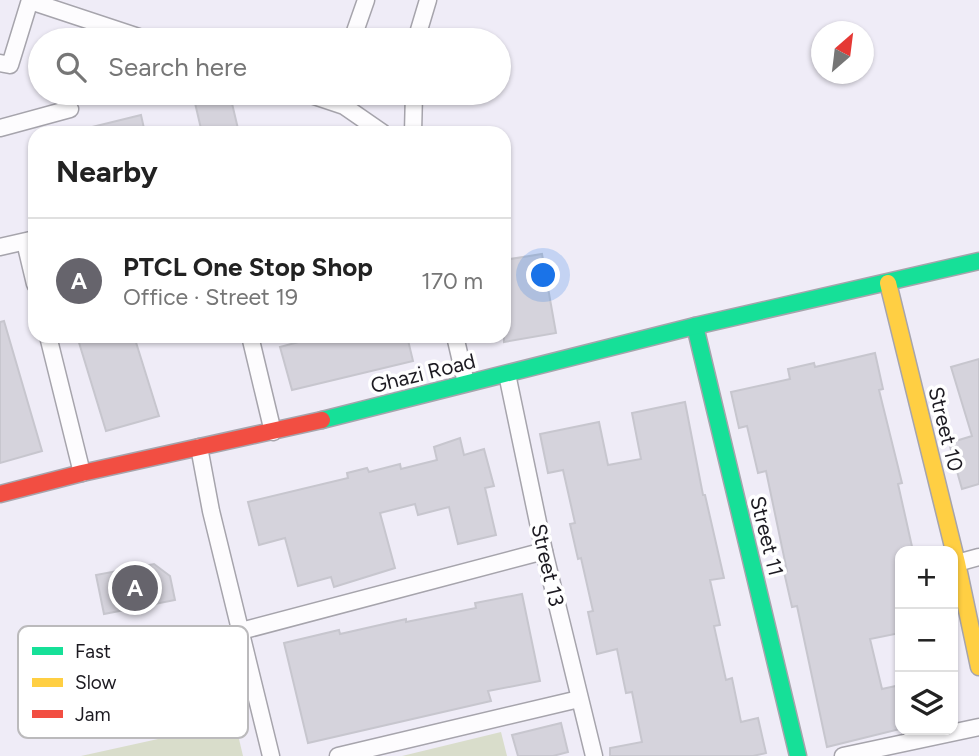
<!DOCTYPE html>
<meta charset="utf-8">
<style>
:root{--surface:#fff;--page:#f2f2f2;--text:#222;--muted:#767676;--line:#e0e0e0;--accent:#66646c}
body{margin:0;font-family:Figtree,sans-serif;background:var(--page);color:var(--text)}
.controls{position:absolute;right:21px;bottom:21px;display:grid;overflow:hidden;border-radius:14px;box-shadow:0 2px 5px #0004}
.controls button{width:63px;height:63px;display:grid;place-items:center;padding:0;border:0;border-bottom:2px solid var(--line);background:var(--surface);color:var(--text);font:35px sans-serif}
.compass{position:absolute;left:811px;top:21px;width:63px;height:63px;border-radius:50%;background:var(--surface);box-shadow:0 2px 5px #0004;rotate:28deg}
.you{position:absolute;left:544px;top:276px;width:24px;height:24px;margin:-18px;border:5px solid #fff;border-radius:50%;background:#1a73e8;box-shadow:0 0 0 10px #1a73e833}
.badge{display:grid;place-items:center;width:46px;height:46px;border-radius:50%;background:var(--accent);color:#fff;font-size:23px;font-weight:700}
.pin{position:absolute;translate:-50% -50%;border:4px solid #fff;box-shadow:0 2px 7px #0006}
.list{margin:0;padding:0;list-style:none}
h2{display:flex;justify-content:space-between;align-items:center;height:91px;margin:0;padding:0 28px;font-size:30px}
h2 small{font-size:23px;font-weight:400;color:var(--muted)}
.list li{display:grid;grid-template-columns:46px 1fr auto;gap:21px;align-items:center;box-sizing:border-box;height:126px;padding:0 28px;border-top:2px solid var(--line)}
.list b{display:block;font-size:26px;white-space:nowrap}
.list p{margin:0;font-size:23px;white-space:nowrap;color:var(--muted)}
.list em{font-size:23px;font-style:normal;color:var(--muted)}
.icon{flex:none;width:38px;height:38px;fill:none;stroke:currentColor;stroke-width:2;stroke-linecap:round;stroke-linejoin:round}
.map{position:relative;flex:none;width:979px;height:756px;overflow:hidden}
.search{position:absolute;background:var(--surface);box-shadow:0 2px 5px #0004;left:28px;top:28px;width:483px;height:77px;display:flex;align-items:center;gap:18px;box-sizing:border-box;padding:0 24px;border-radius:38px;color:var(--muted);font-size:26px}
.panel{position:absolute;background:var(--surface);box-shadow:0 2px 5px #0004;left:28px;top:126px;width:483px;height:217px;border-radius:21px}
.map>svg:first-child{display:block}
.green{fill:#d9ddcb}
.building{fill:#d5d3dc;stroke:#c7c6ce;stroke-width:2}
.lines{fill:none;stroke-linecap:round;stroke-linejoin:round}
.street-casing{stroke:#a6a4ac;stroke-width:19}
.fast-casing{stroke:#a6a4ac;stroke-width:19}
.slow-casing{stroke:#a6a4ac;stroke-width:19}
.jam-casing{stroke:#a6a4ac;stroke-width:19}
.street{stroke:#fdfcfe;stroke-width:16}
.fast{stroke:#16e098;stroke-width:16}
.slow{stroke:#ffcf43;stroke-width:16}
.jam{stroke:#f24e42;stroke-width:16}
.labels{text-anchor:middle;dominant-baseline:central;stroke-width:7;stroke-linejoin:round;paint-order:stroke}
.street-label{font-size:21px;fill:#1c1a21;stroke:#fff}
.key{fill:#fff;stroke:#bbbabc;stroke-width:2}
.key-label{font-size:19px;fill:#1c1a21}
</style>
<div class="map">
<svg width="979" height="756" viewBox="0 0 979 756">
<rect width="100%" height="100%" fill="#efecf7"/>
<g class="green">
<path d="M235,722L243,756H81Z"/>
<path d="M501,732L507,756H402Z"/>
</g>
<g class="building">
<path d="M230,95L239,133H202L195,103Z"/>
<path d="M141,115L145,133H93L92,127Z"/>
<path d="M542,254L556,333L504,342V260Z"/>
<path d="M4,321L42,451L0,463V322Z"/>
<path d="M77,336H134L159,416L106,431Z"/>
<path d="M321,336H407L413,361L292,390L280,347Z"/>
<path d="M875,353L883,389L879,390L902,483L898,484L913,551H900V633L870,639L882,689L900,685V729L827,747L797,606L792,607L784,572L787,571L766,471L758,473L747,426L739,428L731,392L790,379L788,369L814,363L815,367Z"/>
<path d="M979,359V484L962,489L949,443L972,436L951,367Z"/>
<path d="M685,402L703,495H705L724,578L710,580L720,625L714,626L726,680L732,678L741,722L758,718L766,753L753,756H610V748L642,742L632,692L626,693L617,649L597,654L588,612L593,611L581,558L578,559L570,524L575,523L563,470L548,473L540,434L599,422L608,465L641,459L632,413Z"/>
<path d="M460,438L464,455L484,449L494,486L485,488L496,535L458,544L449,507L418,515L415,504L380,513L395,568L334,587L331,577L298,586L285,538L259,545L248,502L348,478L347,473L367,468L369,472L400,464L401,469L437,460L434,447Z"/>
<path d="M154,564L170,576L175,600L104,614L96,575Z"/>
<path d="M522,594L540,681L488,691L491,701L308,743L284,643L339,630L340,634L406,619V622L476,608L475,603Z"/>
<path d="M561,723L568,752L553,756H518L512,735Z"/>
</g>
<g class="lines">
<g class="street-casing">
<g id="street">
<path d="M30,1L148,40"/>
<path d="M352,40L366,0"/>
<path d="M416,40L428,0"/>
<path d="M0,63L10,65L30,0"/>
<path d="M305,93L344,106L383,133"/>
<path d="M0,128L70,109"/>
<path d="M413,133L414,93"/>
<path d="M25,242L35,284"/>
<path d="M0,247L35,239"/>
<path d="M48,336L82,473"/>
<path d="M250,336L273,432"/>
<path d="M455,336L466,383"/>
<path d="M507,374L544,551L594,756"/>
<path d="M199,447L211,511L271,756"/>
<path d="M957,563L979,557"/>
<path d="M241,631L544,551"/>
<path d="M338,756L579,699"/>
<path d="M843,756L979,727"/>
</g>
</g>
<g class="fast-casing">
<g id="fast">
<path d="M695,326L798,756"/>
<path d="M322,420L695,326L979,261"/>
</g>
</g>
<g class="slow-casing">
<path id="slow" d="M888,283L957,563L979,667"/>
</g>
<g class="jam-casing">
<path id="jam" d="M0,494L82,473L322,420"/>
</g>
<use href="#street" class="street"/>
<use href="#fast" class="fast"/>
<use href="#slow" class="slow"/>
<use href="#jam" class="jam"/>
</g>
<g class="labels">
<g class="street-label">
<text transform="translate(423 373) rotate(-14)">Ghazi Road</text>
<text transform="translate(946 429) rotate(76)">Street 10</text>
<text transform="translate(767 536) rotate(76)">Street 11</text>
<text transform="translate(548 565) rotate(77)">Street 13</text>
</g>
</g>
<rect x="18" y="626" width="230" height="112" rx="10" class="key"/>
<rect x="32" y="647" width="31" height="8" fill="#16e098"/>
<rect x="32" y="678" width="31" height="9" fill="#ffcf43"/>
<rect x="32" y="710" width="31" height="8" fill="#f24e42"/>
<g class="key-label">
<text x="75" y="658">Fast</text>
<text x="75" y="689">Slow</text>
<text x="75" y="721">Jam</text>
</g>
</svg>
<div class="controls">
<button>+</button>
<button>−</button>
<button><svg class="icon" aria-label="layers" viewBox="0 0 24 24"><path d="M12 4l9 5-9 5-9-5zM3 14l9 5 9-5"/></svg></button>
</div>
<svg class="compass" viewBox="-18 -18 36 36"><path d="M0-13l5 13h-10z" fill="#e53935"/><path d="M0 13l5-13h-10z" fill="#767676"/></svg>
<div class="you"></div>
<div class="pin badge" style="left:135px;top:588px">A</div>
<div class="search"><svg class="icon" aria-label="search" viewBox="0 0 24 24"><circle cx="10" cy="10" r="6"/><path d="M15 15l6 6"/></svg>Search here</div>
<section class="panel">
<h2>Nearby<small></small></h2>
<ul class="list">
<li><span class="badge">A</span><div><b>PTCL One Stop Shop</b><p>Office · Street 19</p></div><em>170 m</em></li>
</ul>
</section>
</div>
